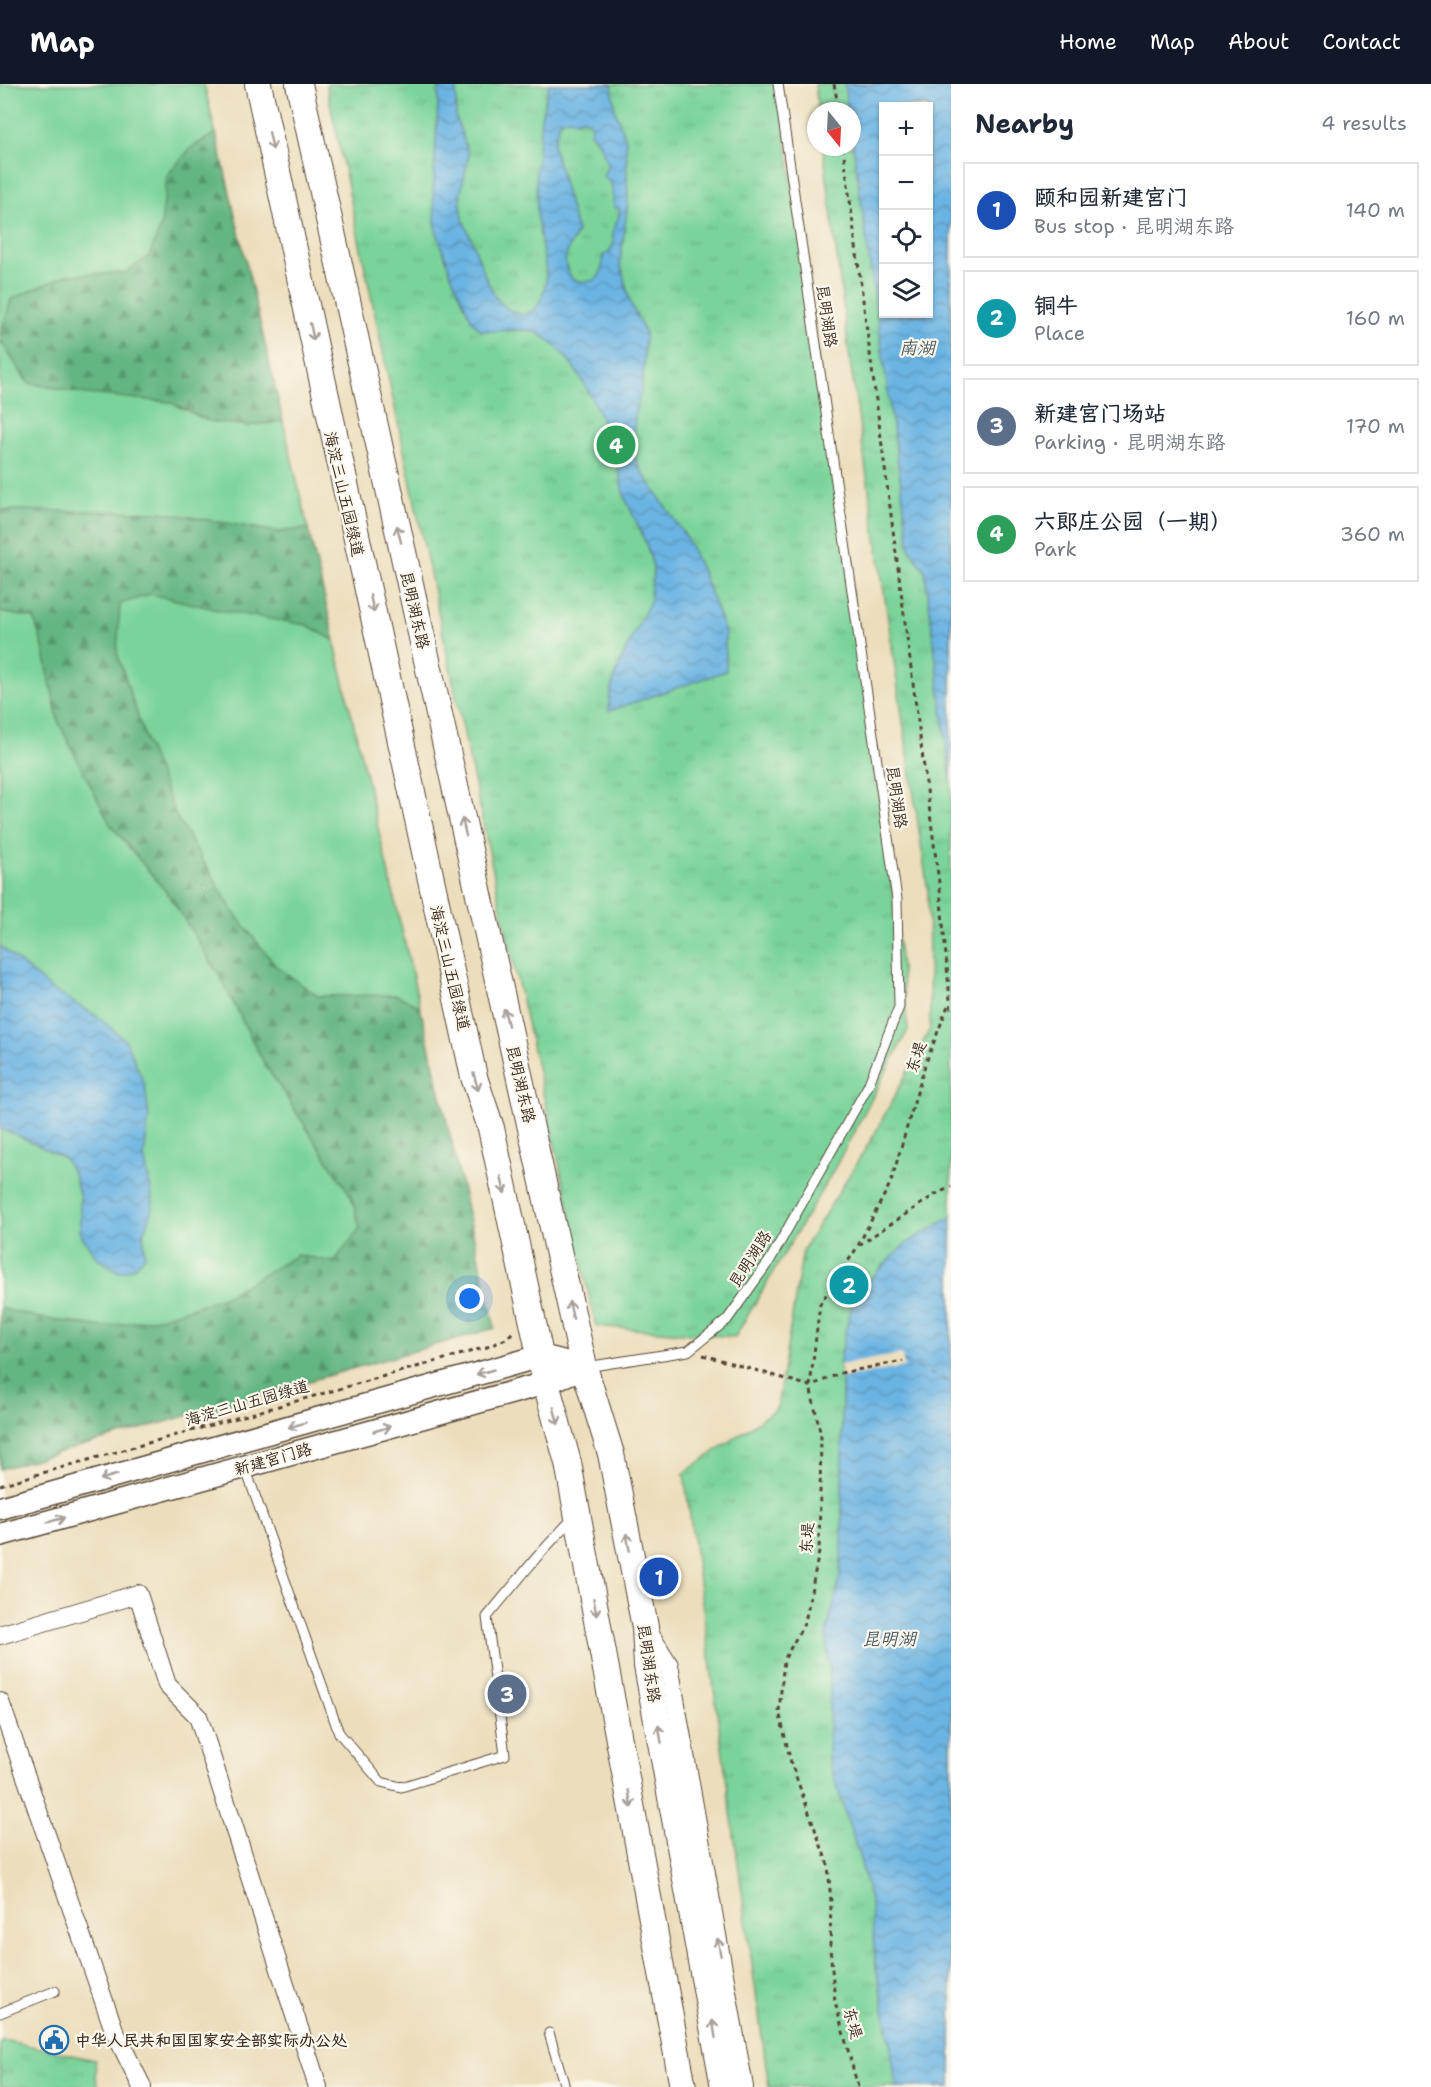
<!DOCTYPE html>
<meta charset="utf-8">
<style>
:root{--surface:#fff;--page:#f2f2f3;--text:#1f2937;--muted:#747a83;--line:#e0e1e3;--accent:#111827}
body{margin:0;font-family:"Shantell Sans","LXGW WenKai TC",sans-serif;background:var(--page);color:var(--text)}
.controls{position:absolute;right:18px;top:18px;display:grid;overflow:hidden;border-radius:0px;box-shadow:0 2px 4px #0004}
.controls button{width:54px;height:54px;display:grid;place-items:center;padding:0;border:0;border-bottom:2px solid var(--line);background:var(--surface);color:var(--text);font:30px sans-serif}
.compass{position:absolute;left:807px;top:18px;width:54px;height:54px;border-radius:50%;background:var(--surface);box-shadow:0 2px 4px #0004;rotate:162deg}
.you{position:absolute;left:470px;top:1215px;width:21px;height:21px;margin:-15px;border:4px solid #fff;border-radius:50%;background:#1a73e8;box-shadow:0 0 0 9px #1a73e833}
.badge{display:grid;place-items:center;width:39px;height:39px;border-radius:50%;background:var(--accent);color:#fff;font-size:20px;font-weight:700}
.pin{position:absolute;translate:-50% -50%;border:3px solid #fff;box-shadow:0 2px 6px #0006}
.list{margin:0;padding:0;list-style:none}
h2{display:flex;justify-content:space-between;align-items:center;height:78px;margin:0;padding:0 24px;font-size:26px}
h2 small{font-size:20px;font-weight:400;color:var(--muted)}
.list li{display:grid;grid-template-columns:39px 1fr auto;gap:18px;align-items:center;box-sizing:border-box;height:96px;margin:0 12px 12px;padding:0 12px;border:2px solid var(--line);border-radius:0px}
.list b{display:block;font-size:22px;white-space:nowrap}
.list p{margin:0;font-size:20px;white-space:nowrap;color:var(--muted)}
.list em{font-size:20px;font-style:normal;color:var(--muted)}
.icon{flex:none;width:33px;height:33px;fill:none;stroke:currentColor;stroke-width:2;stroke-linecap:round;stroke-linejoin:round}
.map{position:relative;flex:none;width:951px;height:2003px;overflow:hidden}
header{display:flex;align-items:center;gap:36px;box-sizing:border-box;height:84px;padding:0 30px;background:var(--accent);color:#fff}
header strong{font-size:28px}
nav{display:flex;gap:33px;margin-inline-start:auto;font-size:21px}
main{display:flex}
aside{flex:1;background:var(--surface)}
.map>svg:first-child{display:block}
.green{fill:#7ad49a;stroke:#5a7f5c;stroke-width:1.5}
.forest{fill:url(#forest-firs);stroke:#4f7050;stroke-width:1.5}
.park{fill:url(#park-tufts);stroke:#5a7f5c;stroke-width:1.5;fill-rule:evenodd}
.water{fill:url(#water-waves);stroke:#536f80;stroke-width:1.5;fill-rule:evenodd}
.pier{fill:#ecdebc}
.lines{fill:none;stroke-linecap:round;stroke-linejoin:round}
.ferry{stroke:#4c5a63;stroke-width:1.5;stroke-dasharray:8 6;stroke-linecap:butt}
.service-casing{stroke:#564536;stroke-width:11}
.minor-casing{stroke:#564536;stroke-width:20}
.tertiary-casing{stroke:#564536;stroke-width:25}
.secondary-casing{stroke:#564536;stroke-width:28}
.path{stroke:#564536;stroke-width:3;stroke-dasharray:4.5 4.5;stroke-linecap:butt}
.service{stroke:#fff;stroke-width:9}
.minor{stroke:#fff;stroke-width:18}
.tertiary{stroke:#fff;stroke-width:22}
.secondary{stroke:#fff;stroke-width:26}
.oneway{stroke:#a79f9a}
.labels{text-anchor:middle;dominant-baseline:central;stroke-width:4.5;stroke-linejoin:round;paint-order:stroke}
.street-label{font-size:16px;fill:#3b2a1e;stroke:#fbf7ec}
.poi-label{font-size:16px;font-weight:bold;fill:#3b2a1e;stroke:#fbf7ec;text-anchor:start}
.water-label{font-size:18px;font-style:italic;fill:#4c5a63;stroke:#fbf7ec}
</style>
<header>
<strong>Map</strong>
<nav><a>Home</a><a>Map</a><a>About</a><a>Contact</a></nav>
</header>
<main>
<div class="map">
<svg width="951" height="2003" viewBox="0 0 951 2003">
<defs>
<pattern id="forest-firs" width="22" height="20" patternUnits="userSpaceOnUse" patternTransform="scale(1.5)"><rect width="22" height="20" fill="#63b682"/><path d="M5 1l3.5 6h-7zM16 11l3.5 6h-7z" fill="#53946a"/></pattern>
<pattern id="park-tufts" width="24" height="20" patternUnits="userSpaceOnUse" patternTransform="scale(1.5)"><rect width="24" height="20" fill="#7ad49a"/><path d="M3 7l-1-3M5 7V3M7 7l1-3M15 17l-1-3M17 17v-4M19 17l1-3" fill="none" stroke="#6ab684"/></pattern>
<pattern id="water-waves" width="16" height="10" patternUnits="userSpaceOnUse" patternTransform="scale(1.5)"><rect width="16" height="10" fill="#6bb4e3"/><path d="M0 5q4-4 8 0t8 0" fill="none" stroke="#5993b7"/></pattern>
</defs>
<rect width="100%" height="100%" fill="#fbf7ec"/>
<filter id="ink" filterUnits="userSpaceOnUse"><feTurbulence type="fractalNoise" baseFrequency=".0167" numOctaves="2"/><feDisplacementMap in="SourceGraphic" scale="12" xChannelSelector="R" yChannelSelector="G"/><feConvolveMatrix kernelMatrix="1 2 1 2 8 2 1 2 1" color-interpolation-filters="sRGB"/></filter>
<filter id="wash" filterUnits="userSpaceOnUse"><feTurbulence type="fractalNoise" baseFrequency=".008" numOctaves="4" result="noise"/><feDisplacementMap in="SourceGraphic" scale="24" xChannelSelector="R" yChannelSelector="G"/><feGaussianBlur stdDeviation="1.35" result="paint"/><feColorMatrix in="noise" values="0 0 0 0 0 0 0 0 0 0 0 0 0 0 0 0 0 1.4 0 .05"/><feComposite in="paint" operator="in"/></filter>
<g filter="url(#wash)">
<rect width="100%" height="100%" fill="#ecdebc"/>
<path class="green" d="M0,0H204L495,1244L0,1385Z"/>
<g class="forest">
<path d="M216,49L283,337L248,342L208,337L170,318L87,310L28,299L0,256L11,215L67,191L125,189L149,172L161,142L167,91L192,63Z"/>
<path d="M0,426L161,428L279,448L308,444L335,557L307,541L218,526L151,510L120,520L117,569L148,663L177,734L235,830L276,882L318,912L397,911L420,923L495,1244L0,1385V1224L41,1234L103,1243L163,1233L224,1213L297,1171L334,1178L360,1144L351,1112L264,979L219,891L171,814L110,740L58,637L43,563L34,534L0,528Z"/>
</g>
<g class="park">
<path d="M326,0H778L883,721L908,946L832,1089L735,1253L596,1242L504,838Z"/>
<path d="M815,0H951V2003H769L684,1389L777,1324L803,1166L874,1051L930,945L928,808L850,277L823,63H852V27H818ZM884,22H928V230H884Z"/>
<path d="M3,1956L95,1976L97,2003H0V1958Z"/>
</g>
<g class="water">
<path d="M439,0H456V34L469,71L460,112L463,136L472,156L485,192L495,213L509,226L523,231L535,226L542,213L546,198V187L537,134L536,87L541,34L549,0H612L615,26L626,56L628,119L620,178L630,218L645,249L644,281L641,308L635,329L633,365L638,382L686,453L702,487L725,548L726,587L609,627C606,596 637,545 651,515C648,501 655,496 653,484C648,458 634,435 624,411C621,403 621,393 618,384C607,342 578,269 537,249C523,243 497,248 482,247L472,237L452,193L436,146L433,111ZM569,34L576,37C583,33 587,35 592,41L590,49L599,59L608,81L603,92L611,99L614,123L619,124C622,138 609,141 614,159L610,167L603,172C603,196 596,200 573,196C559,176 567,168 577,148L553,61L560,37Z"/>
<path d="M844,0H951V698L925,487L910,465L852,54V27H848ZM928,22V230H884V22Z"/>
<path d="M0,862L51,905L98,933L126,957L145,1002L149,1033L144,1072L153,1117L150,1134L143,1149L145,1172L133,1184L119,1188L97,1174L80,1149V1113L74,1091L64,1074L13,1049L0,1045Z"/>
<path d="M951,1133V2003H896L891,1964L875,1877L871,1821L860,1775L828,1675L830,1595L826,1550L839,1499L842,1464V1294L839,1281L846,1244L854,1215L875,1190L904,1161Z"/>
</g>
<path class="pier" d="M902,1270L904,1283L842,1294L839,1281Z"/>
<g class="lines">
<path class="ferry" d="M903,1277L951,1299"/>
</g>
</g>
<g filter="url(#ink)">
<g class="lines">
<g class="service-casing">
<g id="service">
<path d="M586,1283L688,1267L727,1236L770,1176L868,1002L899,923L897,815L778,0"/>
<path d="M245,1383L339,1649L381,1698L401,1703L505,1671L487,1533L536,1474L574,1433"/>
<path d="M0,1929L55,1907"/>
<path d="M549,1949L565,2003"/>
</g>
</g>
<g class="minor-casing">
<g id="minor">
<path d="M646,1544L669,1581L744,2003"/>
<path d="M0,1551L138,1510L167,1601L198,1632L318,2003"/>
<path d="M0,1618L114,1946L142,2003"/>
</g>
</g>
<g class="tertiary-casing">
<g id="tertiary">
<path d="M0,1424L541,1272L584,1283"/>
<path d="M0,1451L546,1299L584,1283"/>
</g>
</g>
<g class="secondary-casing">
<g id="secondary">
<path d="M258,0L474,993L491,1044L546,1299L568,1379L683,2003"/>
<path d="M299,0L584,1283L611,1370L645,1543L647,1582L724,2003"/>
</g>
</g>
<g class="path">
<path d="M834,0L839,27"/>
<path d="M843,63L940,806L951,927"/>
<path d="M859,1161L936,1110L951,1103"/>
<path d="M703,1271L810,1302L841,1289L903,1277"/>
<path d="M0,1401L487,1263L506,1255L514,1247"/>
<path d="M858,2003L835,1918L830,1864L831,1818L828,1781L791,1679L779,1627L784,1576L805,1538L819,1468L821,1352L810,1302L820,1220L858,1162L891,1098L925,981L949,919"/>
</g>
<use href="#service" class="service"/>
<use href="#minor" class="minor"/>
<use href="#tertiary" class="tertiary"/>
<use href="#secondary" class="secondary"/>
</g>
<defs><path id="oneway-shaft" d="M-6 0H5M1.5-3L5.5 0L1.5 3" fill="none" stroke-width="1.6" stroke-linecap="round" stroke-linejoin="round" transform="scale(1.5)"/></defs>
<g class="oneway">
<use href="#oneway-shaft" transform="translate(271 57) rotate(78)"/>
<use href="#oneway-shaft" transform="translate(312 248) rotate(78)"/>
<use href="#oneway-shaft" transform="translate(399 450) rotate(-103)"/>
<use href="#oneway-shaft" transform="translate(372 520) rotate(78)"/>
<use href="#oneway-shaft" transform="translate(464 743) rotate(-103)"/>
<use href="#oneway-shaft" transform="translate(506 933) rotate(-103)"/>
<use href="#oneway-shaft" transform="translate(476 998) rotate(74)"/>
<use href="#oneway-shaft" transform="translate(503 1101) rotate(78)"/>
<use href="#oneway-shaft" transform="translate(571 1226) rotate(-103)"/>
<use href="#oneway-shaft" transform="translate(485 1288) rotate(164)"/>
<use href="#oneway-shaft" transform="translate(556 1332) rotate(75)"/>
<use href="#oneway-shaft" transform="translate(297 1341) rotate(164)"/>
<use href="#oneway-shaft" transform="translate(382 1345) rotate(-16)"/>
<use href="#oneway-shaft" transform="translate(109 1393) rotate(164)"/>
<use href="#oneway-shaft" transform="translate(56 1436) rotate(-16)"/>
<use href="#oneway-shaft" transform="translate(628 1458) rotate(-101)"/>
<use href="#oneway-shaft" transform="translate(595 1523) rotate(80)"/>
<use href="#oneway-shaft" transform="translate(660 1650) rotate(-100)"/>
<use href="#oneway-shaft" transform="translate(630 1715) rotate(80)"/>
<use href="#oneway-shaft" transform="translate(719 1863) rotate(-100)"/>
<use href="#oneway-shaft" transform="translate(714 1945) rotate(-100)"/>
</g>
</g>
<defs>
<g id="civic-ring" transform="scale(1.5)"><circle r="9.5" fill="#fbf7ec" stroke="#1f6fb2" stroke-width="1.5"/><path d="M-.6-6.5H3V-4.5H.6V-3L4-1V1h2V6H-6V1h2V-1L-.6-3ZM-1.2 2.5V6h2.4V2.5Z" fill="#1f6fb2"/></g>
</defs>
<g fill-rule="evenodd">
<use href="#civic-ring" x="54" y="1956"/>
</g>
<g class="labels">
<g class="street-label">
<text transform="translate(827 232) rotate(82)">昆明湖路</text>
<text transform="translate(344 410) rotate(77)">海淀三山五园绿道</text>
<text transform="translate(415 526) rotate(77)">昆明湖东路</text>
<text transform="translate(897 713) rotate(82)">昆明湖路</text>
<text transform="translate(450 884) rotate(77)">海淀三山五园绿道</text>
<text transform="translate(916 973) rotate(-71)">东堤</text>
<text transform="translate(521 1000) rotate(77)">昆明湖东路</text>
<text transform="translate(750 1175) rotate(-57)">昆明湖路</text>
<text transform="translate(247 1319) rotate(-16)">海淀三山五园绿道</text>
<text transform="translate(273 1375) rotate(-16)">新建宫门路</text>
<text transform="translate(807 1454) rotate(-86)">东堤</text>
<text transform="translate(649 1579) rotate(82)">昆明湖东路</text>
<text transform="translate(853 1939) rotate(75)">东堤</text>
</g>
<g class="poi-label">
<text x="75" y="1956">中华人民共和国国家安全部实际办公处</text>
</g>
<g class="water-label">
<text x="917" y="264">南湖</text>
<text x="889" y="1555">昆明湖</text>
</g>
</g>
</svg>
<div class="controls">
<button>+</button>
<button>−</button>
<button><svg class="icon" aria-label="locate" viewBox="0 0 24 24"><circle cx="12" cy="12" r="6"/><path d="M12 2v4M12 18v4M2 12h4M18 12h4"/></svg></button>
<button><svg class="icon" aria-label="layers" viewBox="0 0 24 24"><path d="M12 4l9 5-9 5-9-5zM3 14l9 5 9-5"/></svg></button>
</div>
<svg class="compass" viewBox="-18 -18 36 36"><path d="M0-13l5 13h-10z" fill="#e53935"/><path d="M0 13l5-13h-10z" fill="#747a83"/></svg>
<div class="you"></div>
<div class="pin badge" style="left:659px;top:1493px;background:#1a4fb4">1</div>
<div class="pin badge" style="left:849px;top:1201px;background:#0f9aa8">2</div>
<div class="pin badge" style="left:507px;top:1610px;background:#5c6f8a">3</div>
<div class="pin badge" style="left:616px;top:361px;background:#2e9e5b">4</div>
</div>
<aside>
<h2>Nearby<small>4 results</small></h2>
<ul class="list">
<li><span class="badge" style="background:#1a4fb4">1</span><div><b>颐和园新建宫门</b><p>Bus stop · 昆明湖东路</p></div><em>140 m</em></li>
<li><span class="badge" style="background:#0f9aa8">2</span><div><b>铜牛</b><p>Place</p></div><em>160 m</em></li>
<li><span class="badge" style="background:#5c6f8a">3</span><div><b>新建宫门场站</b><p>Parking · 昆明湖东路</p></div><em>170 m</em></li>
<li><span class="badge" style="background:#2e9e5b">4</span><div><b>六郎庄公园（一期）</b><p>Park</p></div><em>360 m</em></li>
</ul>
</aside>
</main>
